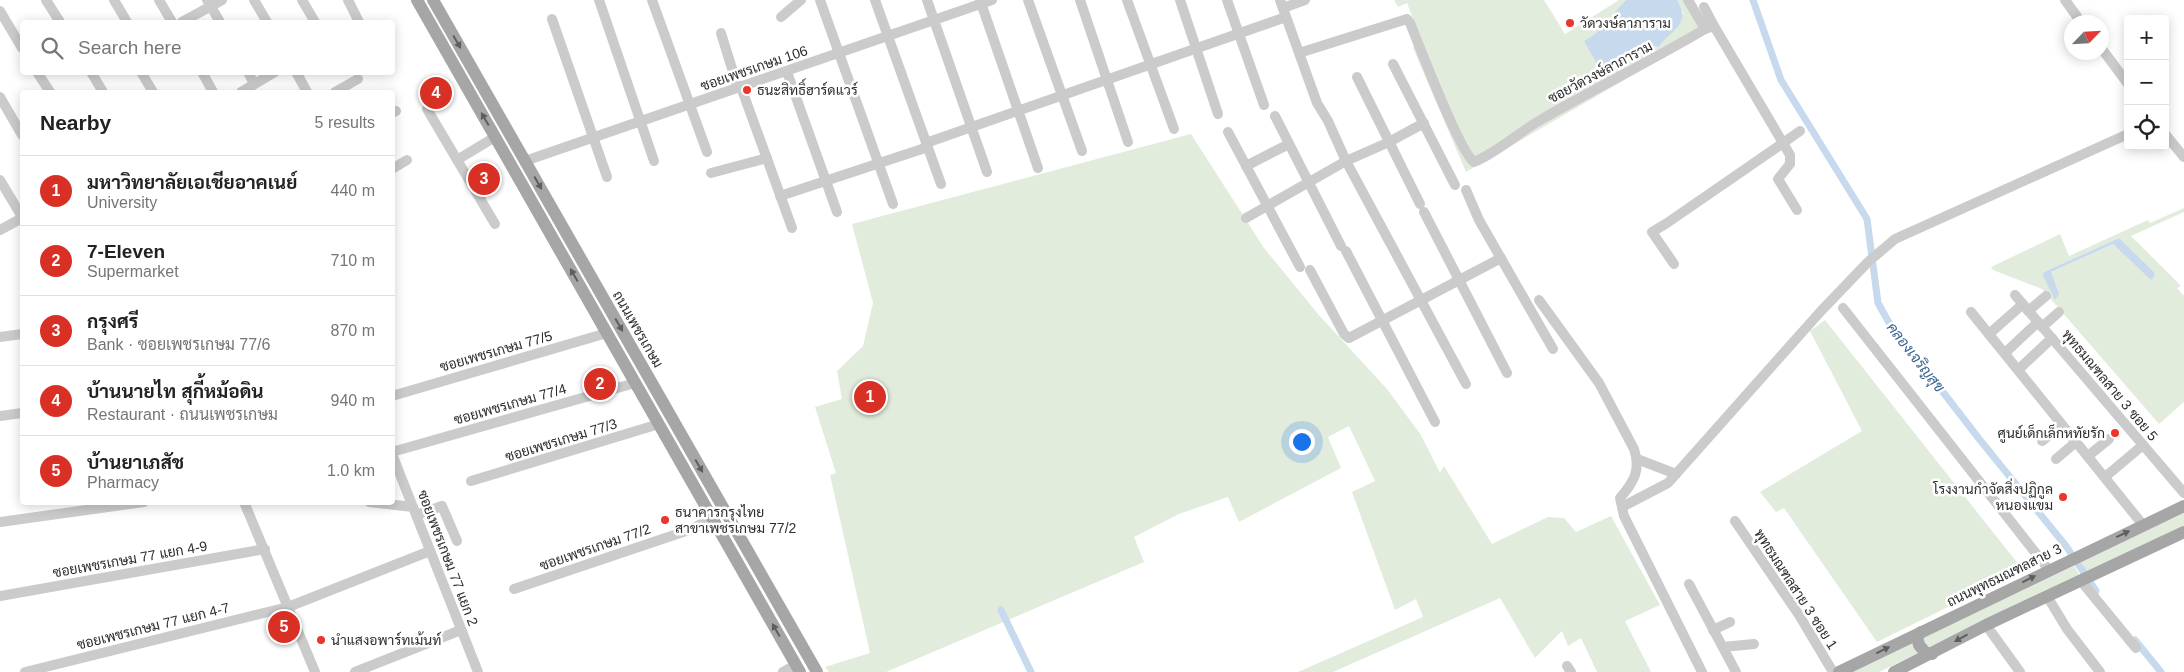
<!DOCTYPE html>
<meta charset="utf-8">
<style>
:root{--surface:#fff;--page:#f6f6f6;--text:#222;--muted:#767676;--line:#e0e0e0;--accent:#d93025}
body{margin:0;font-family:Arial,Sarabun,sans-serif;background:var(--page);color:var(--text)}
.controls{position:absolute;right:15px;top:15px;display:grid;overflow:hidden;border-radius:5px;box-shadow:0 2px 12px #0003}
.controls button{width:45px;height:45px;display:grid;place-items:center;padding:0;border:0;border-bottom:1px solid var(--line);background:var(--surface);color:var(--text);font:25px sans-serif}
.compass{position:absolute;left:2064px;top:15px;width:45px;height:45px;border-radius:50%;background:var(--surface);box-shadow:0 2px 12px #0003;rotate:65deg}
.you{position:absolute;left:1301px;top:441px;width:18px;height:18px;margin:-12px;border:4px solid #fff;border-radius:50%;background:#1a73e8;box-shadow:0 0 0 8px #1a73e833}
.badge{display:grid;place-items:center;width:32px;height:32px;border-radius:50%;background:var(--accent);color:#fff;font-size:16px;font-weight:700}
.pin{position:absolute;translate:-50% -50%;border:2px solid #fff;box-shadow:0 1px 5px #0006}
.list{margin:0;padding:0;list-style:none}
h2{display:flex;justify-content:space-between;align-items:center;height:65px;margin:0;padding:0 20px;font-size:21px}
h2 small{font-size:16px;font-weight:400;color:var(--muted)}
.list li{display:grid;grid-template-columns:32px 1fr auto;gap:15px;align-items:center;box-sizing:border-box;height:70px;padding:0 20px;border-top:1px solid var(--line)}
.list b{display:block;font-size:19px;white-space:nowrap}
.list p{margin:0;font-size:16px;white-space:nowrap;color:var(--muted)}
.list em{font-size:16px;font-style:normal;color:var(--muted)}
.icon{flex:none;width:28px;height:28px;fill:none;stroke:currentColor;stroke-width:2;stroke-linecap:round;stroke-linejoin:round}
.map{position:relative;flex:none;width:2184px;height:672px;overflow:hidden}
.search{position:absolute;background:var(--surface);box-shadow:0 2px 12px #0003;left:20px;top:20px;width:375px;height:55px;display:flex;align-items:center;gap:12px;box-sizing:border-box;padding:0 18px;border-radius:5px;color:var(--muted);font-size:19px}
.panel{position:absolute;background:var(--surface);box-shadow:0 2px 12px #0003;left:20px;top:90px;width:375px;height:415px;border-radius:5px}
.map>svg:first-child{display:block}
.green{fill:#e2ecdc;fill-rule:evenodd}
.water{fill:#c7d9ed}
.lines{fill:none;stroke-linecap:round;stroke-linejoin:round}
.canal{stroke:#c7d9ed;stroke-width:7}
.minor{stroke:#cbcbcb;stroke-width:10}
.major{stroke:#a6a6a6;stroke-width:12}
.oneway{fill:#5e5e5e}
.poi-dot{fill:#eb362b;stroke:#fff;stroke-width:2}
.labels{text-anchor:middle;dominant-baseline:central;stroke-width:5;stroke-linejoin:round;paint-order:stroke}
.poi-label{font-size:14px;fill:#2e2e2e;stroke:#fff;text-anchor:start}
.street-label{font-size:14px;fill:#2e2e2e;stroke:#fff}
.water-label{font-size:15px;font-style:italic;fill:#3a6593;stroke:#fff}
</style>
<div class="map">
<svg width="2184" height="672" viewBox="0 0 2184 672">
<rect width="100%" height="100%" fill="#fff"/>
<g class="green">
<path d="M1394,0H1544L1565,34L1619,0H1626L1595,34L1584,41L1618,65C1637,57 1628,41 1659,47L1683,13L1677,0H1692L1709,31L1466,172L1413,48L1419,34L1407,3L1398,7Z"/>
<path d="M1191,134L1264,248L1318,314L1387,389L1421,435L1440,473L1444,466L1492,544L1548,517L1564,518L1576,532L1611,516L1660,605L1625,621L1651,672H1597L1581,638L1568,646L1562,631L1535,658L1500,598L1333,672H1298L1423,617L1416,599L1395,610L1352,492L1375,481L1349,426L1328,437L1341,468L1239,522L1228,497L1179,514L1134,537L1144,562L886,672H829L825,667L870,653L830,475L836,473L815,407L842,399L837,371L863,346L873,303L852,224Z"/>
<path d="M2184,208V212L2131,236L2181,286L2177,288L2184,296V402L2159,424L2042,289L1993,270L1991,267L2060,234L2069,256L2148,220L2150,223ZM2119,238L2154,272L2155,275L2151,279L2113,244L2051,272H2044Z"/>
<path d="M1825,320L2023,570L1877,642L1784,508L1776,512L1760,492L1862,431L1810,331Z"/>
<path d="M2184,513V527L2087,574L2081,561Z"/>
<path d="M2074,566L2081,577L1929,647L1921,643L1924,637Z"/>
<path d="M1913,641L1918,653L1879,672H1849Z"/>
</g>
<g class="water">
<path d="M1626,0H1677C1692,25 1671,29 1659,47C1630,41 1637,57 1618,65L1612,60L1603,65L1596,62L1584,41L1595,34Z"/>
<path d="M2119,238L2154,272L2155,275L2151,280L2113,244L2051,272L2059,294L2055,300L2043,276L2044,272Z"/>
</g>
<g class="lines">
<g class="canal">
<path d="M1753,0L1781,80L1867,219L1878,303L1888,321L1980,440L2066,546L2096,591"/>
<path d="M1001,610L1031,672"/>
<path d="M2135,640L2161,672"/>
</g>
<g class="minor">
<path d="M46,0L60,22"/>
<path d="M114,0L127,22"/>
<path d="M159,0L172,22"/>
<path d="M207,0L220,22"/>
<path d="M254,0L267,22"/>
<path d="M302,0L315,22"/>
<path d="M348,0L359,22"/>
<path d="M599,0L654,161"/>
<path d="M652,0L707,152"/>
<path d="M820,0L893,204"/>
<path d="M875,0L941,184"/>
<path d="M927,0L987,172"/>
<path d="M980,0L1038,168"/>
<path d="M1028,0L1082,151"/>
<path d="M1080,0L1128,142"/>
<path d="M1127,0L1174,129"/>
<path d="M1180,0L1218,114"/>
<path d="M1227,0L1264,105"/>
<path d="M1280,0L1317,103L1328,121L1346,161L1466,384"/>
<path d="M1688,0L1705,29"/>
<path d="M2065,0L2081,22"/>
<path d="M1704,7L1714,26"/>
<path d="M1283,8L1305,0"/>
<path d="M0,11L22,48"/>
<path d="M781,17L801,0"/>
<path d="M552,19L607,177"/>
<path d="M182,22L222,0"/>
<path d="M721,33L738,88"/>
<path d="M2102,49L2128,84"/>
<path d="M1299,53L1407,19L1410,23C1420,47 1459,151 1474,162C1498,152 1519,132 1542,119C1596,88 1651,61 1705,29L1714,26L1783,143L1667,223L1652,232L1674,264"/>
<path d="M1393,64L1455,185"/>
<path d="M37,72L50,92"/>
<path d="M91,72L103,92"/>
<path d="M141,72L153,92"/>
<path d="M202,72L213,92"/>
<path d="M248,72L254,84"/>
<path d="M296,72L307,92"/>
<path d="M787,72L837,212"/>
<path d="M1357,77L1420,204"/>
<path d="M741,87L792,228"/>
<path d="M241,92L275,72"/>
<path d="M335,92L358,79"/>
<path d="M0,97L22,135"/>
<path d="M427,109L495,224"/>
<path d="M392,113L396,111"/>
<path d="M1275,116L1341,246"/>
<path d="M1228,132L1300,267"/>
<path d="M2165,134L2184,157"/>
<path d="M926,143L1286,17"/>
<path d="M457,160L495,137"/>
<path d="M525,161L992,0"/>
<path d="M1246,166L1289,144"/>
<path d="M392,169L407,160"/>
<path d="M711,173L767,158"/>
<path d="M0,180L22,217"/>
<path d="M1466,190L1479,220L1553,349"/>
<path d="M780,196L928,147"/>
<path d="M1797,210L1778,179L1790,164V155L1783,143L1800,131"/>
<path d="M1424,212L1507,373"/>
<path d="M1246,218L1346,161L1389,142L1424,123"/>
<path d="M0,230L22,218"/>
<path d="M1346,251L1435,422"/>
<path d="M1310,270L1344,334L1349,338L1501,258"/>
<path d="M2015,295L2184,493"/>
<path d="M1539,300L1599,383L1634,449C1641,470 1634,482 1620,498L1624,516L1702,672"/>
<path d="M1843,308L2049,570"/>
<path d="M2028,311L2046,296"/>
<path d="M1971,312L2143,525"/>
<path d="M2042,327L2059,312"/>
<path d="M1989,334L2023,304"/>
<path d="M0,337L22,334"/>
<path d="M2005,353L2038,322"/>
<path d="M2019,369L2052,338"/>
<path d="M392,396L607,333"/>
<path d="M0,416L22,413"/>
<path d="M2042,441L2062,425"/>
<path d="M392,452L635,383"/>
<path d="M392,454L478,672"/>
<path d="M2088,456L2109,439"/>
<path d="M1637,459L1676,474"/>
<path d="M2056,459L2076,442"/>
<path d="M2105,477L2143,445"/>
<path d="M471,481L659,424"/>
<path d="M244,502L315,672"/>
<path d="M369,502L413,507"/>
<path d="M1622,507L1668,483L1821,311L1868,262L1895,239L2128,134"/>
<path d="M416,515L442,506L457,541"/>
<path d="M1735,521L1799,615L1833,672"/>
<path d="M0,522L144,502"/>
<path d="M2081,581L2136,648"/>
<path d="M1689,584L1736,672"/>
<path d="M514,589L692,529L712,518"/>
<path d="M0,596L265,549"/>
<path d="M2047,596L2067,629L2100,672"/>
<path d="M1986,625L2020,672"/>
<path d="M1713,630L1730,622"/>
<path d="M1723,647L1754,644"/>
<path d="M1567,666L1571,672"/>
<path d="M25,672L288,607L430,551"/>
<path d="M355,672L461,630"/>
<path d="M783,672L796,665"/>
</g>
<g class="major">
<path d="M417,0L800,672"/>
<path d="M433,0L817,672"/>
<path d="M1921,632L1917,637L1919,645L1925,652L1932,654"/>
<path d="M1839,672L2184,506"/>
<path d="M1894,672L1986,625L2184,532"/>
</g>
</g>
<defs><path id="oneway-solid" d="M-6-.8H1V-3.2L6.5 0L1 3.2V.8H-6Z" transform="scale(1.25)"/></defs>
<g class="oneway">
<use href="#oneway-solid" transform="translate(457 42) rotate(60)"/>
<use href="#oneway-solid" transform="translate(485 119) rotate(-120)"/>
<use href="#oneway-solid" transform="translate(538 183) rotate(60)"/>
<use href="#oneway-solid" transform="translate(574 275) rotate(-120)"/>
<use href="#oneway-solid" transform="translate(619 325) rotate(60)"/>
<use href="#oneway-solid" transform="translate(699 466) rotate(60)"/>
<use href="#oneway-solid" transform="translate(2123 534) rotate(-25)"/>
<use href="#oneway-solid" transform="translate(2029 579) rotate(-26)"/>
<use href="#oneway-solid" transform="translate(776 630) rotate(-120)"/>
<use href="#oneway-solid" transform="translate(1961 638) rotate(151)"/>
<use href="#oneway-solid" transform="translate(1883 650) rotate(-26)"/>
</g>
<g class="poi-dot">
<circle cx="1570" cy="23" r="5"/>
<circle cx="747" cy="90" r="5"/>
<circle cx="2115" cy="433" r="5"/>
<circle cx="2063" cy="497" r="5"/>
<circle cx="665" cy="520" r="5"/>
<circle cx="321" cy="640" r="5"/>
</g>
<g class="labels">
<g class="poi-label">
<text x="1580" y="23">วัดวงษ์ลาภาราม</text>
<text x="757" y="90">ธนะสิทธิ์ฮาร์ดแวร์</text>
<text x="2105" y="433" text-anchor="end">ศูนย์เด็กเล็กหทัยรัก</text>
<text x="2053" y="489" text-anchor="end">โรงงานกำจัดสิ่งปฏิกูล<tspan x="2053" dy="16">หนองแขม</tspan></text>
<text x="675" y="512">ธนาคารกรุงไทย<tspan x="675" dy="16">สาขาเพชรเกษม 77/2</tspan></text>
<text x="331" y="640">นำแสงอพาร์ทเม้นท์</text>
</g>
<g class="street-label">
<text transform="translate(754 68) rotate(-19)">ซอยเพชรเกษม 106</text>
<text transform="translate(1600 72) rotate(-28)">ซอยวัดวงษ์ลาภาราม</text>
<text transform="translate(638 329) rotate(60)">ถนนเพชรเกษม</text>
<text transform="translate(496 351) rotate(-16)">ซอยเพชรเกษม 77/5</text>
<text transform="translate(2110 385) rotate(50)">พุทธมณฑลสาย 3 ซอย 5</text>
<text transform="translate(510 404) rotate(-16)">ซอยเพชรเกษม 77/4</text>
<text transform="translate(561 440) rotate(-17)">ซอยเพชรเกษม 77/3</text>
<text transform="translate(595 547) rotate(-19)">ซอยเพชรเกษม 77/2</text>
<text transform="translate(448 558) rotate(69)">ซอยเพชรเกษม 77 แยก 2</text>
<text transform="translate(130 559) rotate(-10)">ซอยเพชรเกษม 77 แยก 4-9</text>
<text transform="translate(2004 575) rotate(-26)">ถนนพุทธมณฑลสาย 3</text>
<text transform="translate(1796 589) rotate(57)">พุทธมณฑลสาย 3 ซอย 1</text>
<text transform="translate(153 626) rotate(-14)">ซอยเพชรเกษม 77 แยก 4-7</text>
</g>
<g class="water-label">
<text transform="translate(1916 357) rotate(52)">คลองเจริญสุข</text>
</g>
</g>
</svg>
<div class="controls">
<button>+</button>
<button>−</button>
<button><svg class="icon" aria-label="locate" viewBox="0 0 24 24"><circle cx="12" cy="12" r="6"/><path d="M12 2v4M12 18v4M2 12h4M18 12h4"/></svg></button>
</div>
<svg class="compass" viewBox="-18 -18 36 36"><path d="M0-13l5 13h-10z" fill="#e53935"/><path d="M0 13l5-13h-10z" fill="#767676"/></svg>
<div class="you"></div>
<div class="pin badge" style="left:870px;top:397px">1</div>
<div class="pin badge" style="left:600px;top:384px">2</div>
<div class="pin badge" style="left:484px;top:179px">3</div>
<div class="pin badge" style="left:436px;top:93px">4</div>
<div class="pin badge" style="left:284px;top:627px">5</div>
<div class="search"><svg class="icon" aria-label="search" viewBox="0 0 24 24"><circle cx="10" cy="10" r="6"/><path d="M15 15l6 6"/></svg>Search here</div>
<section class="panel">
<h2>Nearby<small>5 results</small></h2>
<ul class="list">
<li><span class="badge">1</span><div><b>มหาวิทยาลัยเอเชียอาคเนย์</b><p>University</p></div><em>440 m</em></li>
<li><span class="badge">2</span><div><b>7-Eleven</b><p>Supermarket</p></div><em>710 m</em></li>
<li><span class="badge">3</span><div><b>กรุงศรี</b><p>Bank · ซอยเพชรเกษม 77/6</p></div><em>870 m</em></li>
<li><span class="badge">4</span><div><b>บ้านนายไท สุกี้หม้อดิน</b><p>Restaurant · ถนนเพชรเกษม</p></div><em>940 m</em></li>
<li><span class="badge">5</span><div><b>บ้านยาเภสัช</b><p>Pharmacy</p></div><em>1.0 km</em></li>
</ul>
</section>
</div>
